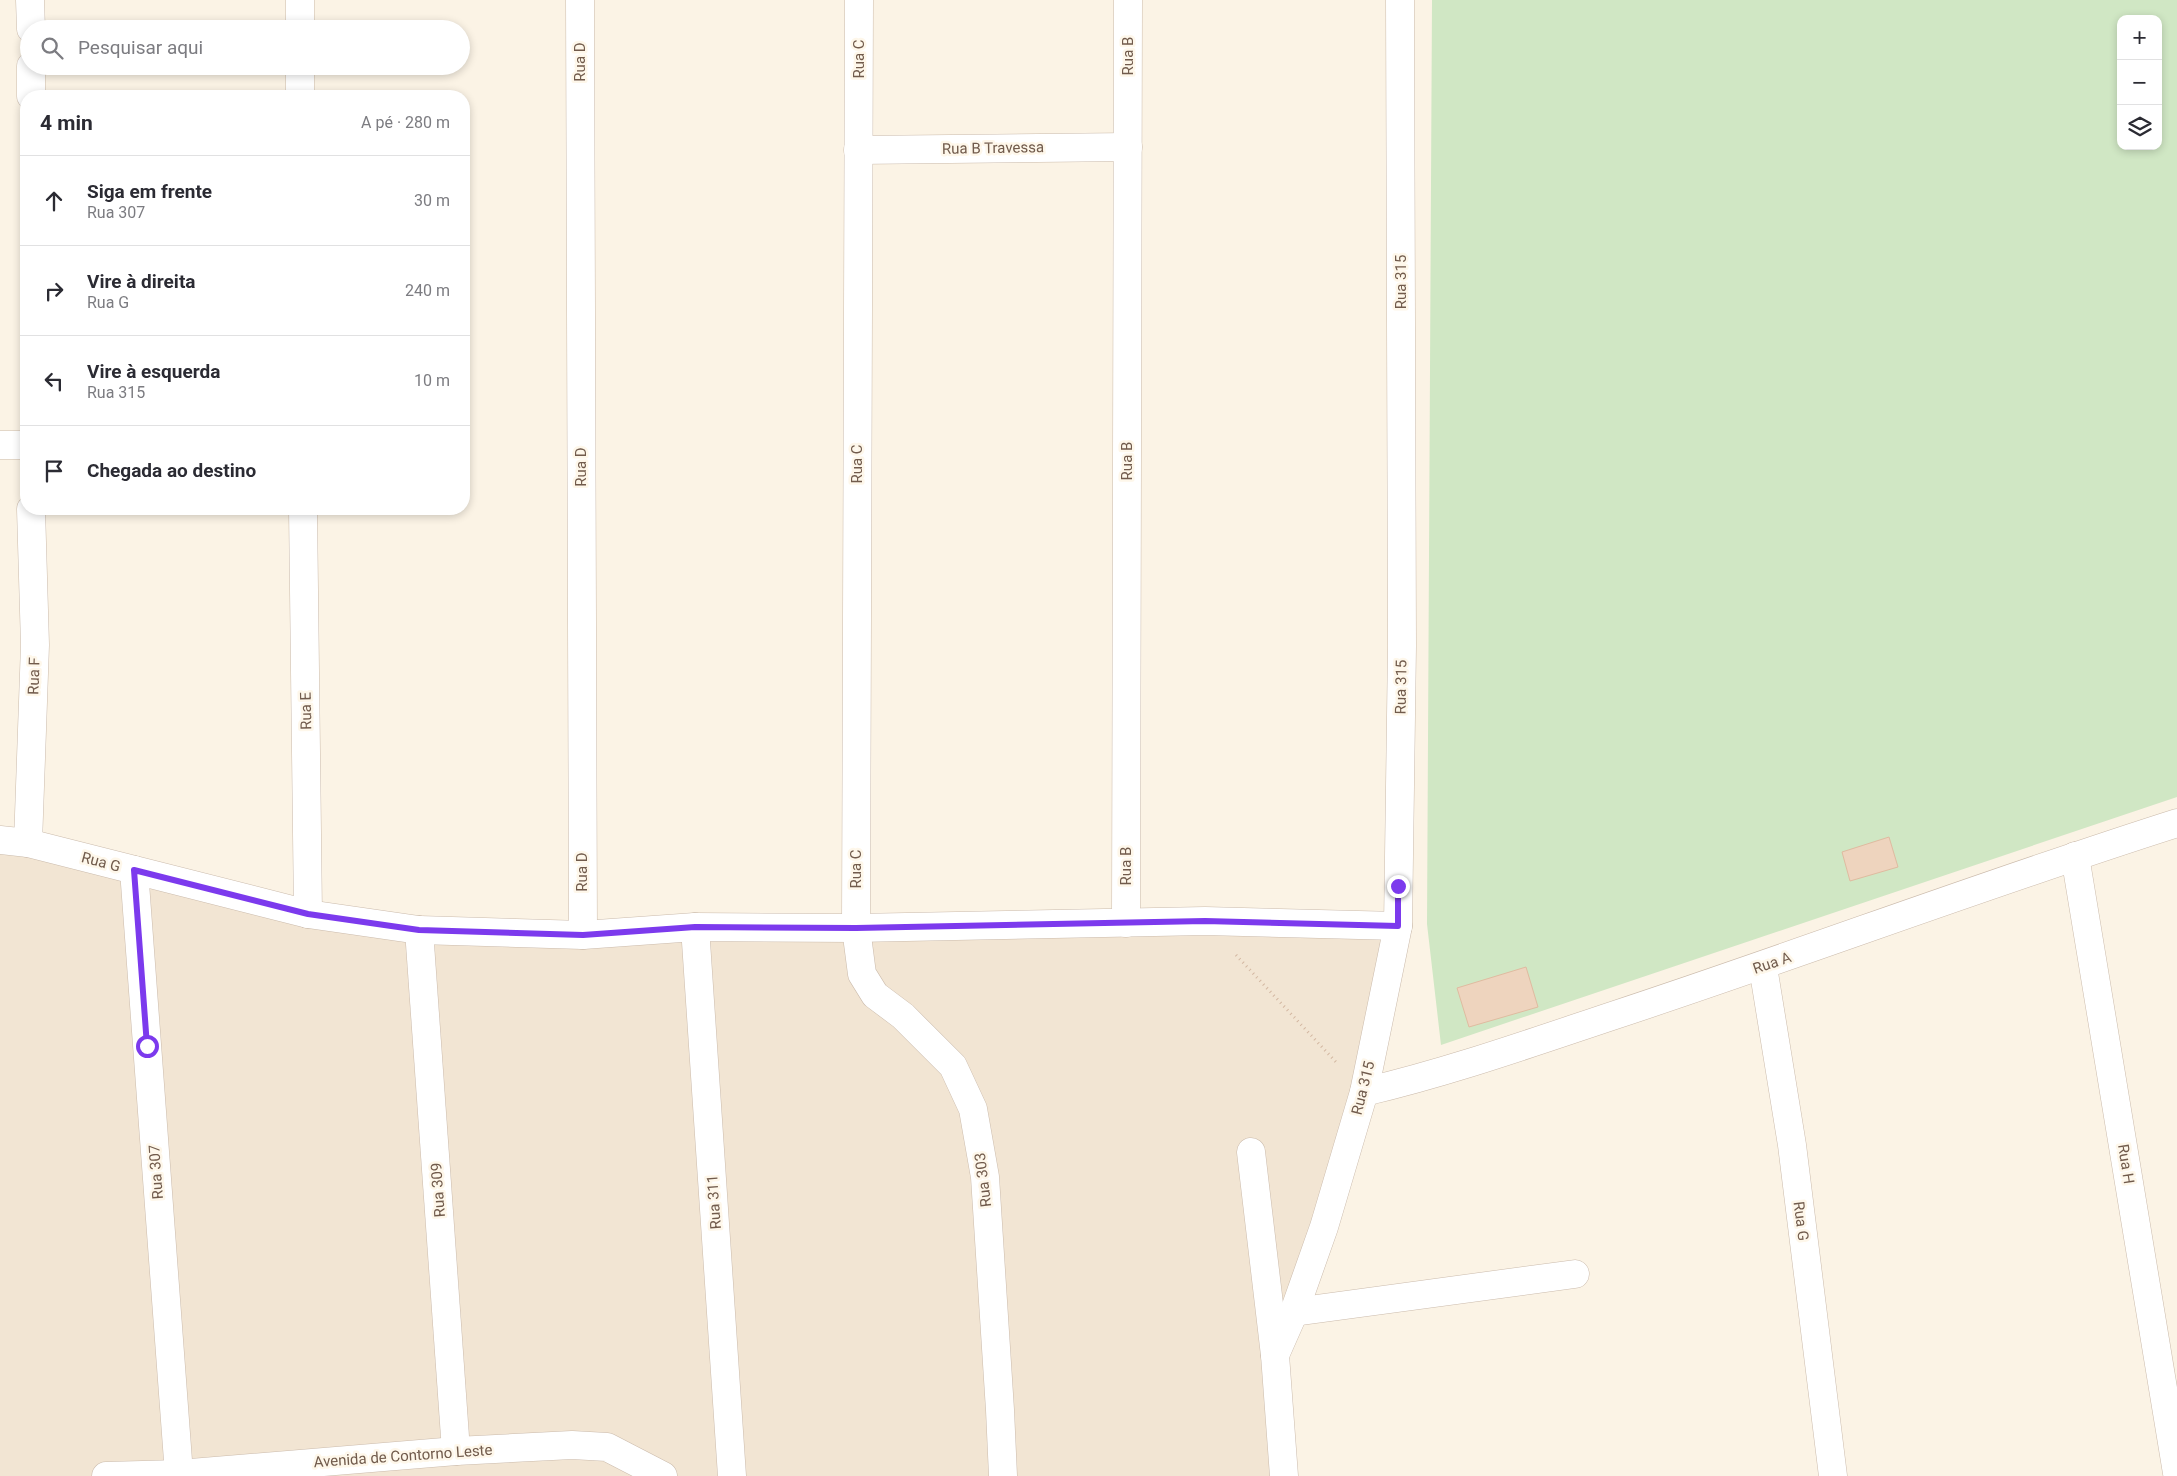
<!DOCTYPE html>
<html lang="pt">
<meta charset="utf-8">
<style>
:root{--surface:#fff;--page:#f2f2f3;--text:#2b2b33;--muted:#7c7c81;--line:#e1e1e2}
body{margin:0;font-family:Roboto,sans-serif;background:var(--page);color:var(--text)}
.controls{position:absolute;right:15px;top:15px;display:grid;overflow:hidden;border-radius:10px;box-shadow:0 2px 8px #0003}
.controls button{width:45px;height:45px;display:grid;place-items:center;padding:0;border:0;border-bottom:1px solid var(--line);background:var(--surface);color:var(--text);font:25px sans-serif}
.stop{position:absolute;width:15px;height:15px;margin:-11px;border:4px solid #7c3aed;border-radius:50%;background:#fff}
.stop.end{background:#7c3aed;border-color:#fff;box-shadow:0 1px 5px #0008}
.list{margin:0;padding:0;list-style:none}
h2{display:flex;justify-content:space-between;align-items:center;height:65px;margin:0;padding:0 20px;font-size:21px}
h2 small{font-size:16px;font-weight:400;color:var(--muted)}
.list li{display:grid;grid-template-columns:32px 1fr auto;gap:15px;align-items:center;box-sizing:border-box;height:90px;padding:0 20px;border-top:1px solid var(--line)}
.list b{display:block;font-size:19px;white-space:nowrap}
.list p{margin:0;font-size:16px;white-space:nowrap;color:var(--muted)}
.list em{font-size:16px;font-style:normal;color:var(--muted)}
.icon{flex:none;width:28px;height:28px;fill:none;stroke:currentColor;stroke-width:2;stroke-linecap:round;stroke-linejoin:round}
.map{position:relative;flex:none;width:2177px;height:1476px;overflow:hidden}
.search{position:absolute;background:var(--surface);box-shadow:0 2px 8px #0003;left:20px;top:20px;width:450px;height:55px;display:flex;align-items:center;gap:12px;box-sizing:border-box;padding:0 18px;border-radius:28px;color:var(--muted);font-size:19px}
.panel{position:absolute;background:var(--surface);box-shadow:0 2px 8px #0003;left:20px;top:90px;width:450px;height:425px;border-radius:20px}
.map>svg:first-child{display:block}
.residential{fill:#f2e5d3}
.green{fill:#d0e7c4;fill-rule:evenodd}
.building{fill:#eed4be;stroke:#dfbba0}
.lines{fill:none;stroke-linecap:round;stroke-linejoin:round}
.minor-casing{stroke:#cbbbac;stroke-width:29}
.path{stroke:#d3b7a1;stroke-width:3;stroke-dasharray:1 4;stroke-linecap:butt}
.minor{stroke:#fff;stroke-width:28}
.route{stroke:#7c3aed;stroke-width:6}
.labels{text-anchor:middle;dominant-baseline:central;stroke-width:5;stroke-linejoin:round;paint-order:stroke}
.street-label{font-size:15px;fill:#715b4c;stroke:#fef7ea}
</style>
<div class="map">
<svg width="2177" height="1476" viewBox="0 0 2177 1476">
<rect width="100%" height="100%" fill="#fbf3e5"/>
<path class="residential" d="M0,840L419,930L1398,926L1275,1355L1284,1476H0Z"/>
<path class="green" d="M1432,0H2177V797L1441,1045L1427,924ZM2121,19H2158V146H2121Z"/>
<g class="building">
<path d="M1889,837L1898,867L1850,881L1842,852Z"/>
<path d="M1526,967L1538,1007L1469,1027L1457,988Z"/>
</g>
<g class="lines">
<g class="minor-casing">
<g id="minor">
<path d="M30,0L31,29"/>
<path d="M580,0L583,935"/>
<path d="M859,0L856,928L862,974L875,995L903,1016L953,1066L973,1109L985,1177L1000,1410L1003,1476"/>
<path d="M300,29V0"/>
<path d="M31,66V96"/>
<path d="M300,96V66"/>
<path d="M858,150L1128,147"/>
<path d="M0,445H26"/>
<path d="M303,509L308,914"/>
<path d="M0,840L28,843L308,914L419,930L583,935L695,927L856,928L1205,921L1398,926"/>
<path d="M28,843L35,645L31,509"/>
<path d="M2075,856L2177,1473"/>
<path d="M134,870L179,1474"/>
<path d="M1126,923L1128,0"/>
<path d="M695,927L732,1476"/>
<path d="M419,930L456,1451"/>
<path d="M1763,967L1792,1145L1833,1476"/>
<path d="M1364,1092C1449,1072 1531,1043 1615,1015C1803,953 1988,883 2177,823"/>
<path d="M1251,1152L1275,1355L1284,1476"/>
<path d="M1294,1312L1575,1274"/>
<path d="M1275,1355L1294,1312L1324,1227L1364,1092L1398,926L1402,646L1400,0"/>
<path d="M106,1476L179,1474L456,1451L572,1445L607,1447L663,1476"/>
</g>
</g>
<path class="path" d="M1236,955L1336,1062"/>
<use href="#minor" class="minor"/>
</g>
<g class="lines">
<path class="route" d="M147,1046L134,870L308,914L419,930L583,935L695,927L856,928L1205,921L1398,926V886"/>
</g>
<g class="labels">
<g class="street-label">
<text transform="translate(1128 56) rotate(-90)">Rua B</text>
<text transform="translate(859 59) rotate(-90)">Rua C</text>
<text transform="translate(580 62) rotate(-90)">Rua D</text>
<text transform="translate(993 148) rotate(-1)">Rua B Travessa</text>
<text transform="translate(1401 282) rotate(-90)">Rua 315</text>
<text transform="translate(1127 461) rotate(-90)">Rua B</text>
<text transform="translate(857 464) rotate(-90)">Rua C</text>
<text transform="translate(581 467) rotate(-90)">Rua D</text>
<text transform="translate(34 676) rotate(-88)">Rua F</text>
<text transform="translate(1401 687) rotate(-89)">Rua 315</text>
<text transform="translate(306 711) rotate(-91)">Rua E</text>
<text transform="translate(101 862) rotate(15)">Rua G</text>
<text transform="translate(1126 866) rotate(-90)">Rua B</text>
<text transform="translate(856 869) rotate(-90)">Rua C</text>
<text transform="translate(582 872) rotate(-90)">Rua D</text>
<text transform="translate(1772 963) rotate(-19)">Rua A</text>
<text transform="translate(1363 1088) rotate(-76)">Rua 315</text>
<text transform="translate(2126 1164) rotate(81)">Rua H</text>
<text transform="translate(156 1172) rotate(-94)">Rua 307</text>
<text transform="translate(983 1180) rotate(-97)">Rua 303</text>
<text transform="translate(438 1190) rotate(-94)">Rua 309</text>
<text transform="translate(714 1202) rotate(-94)">Rua 311</text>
<text transform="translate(1801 1221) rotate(83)">Rua G</text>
<text transform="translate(403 1456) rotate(-4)">Avenida de Contorno Leste</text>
</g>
</g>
</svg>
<div class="controls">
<button>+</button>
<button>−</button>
<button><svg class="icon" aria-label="layers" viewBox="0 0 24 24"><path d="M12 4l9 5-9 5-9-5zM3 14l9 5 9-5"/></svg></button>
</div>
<div class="stop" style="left:147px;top:1046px"></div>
<div class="stop end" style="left:1398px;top:886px"></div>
<div class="search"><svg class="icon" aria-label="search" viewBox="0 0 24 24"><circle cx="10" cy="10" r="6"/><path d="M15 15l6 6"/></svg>Pesquisar aqui</div>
<section class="panel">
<h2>4 min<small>A pé · 280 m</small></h2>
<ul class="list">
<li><svg class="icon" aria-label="ahead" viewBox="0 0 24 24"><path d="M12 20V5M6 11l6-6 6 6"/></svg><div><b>Siga em frente</b><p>Rua 307</p></div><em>30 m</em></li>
<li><svg class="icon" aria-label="right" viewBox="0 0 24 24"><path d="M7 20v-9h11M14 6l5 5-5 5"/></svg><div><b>Vire à direita</b><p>Rua G</p></div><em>240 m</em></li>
<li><svg class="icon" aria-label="left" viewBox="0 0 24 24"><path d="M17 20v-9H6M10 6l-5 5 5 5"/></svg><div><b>Vire à esquerda</b><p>Rua 315</p></div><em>10 m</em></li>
<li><svg class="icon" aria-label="arrive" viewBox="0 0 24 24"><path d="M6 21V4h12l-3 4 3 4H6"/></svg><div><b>Chegada ao destino</b></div></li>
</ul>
</section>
</div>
